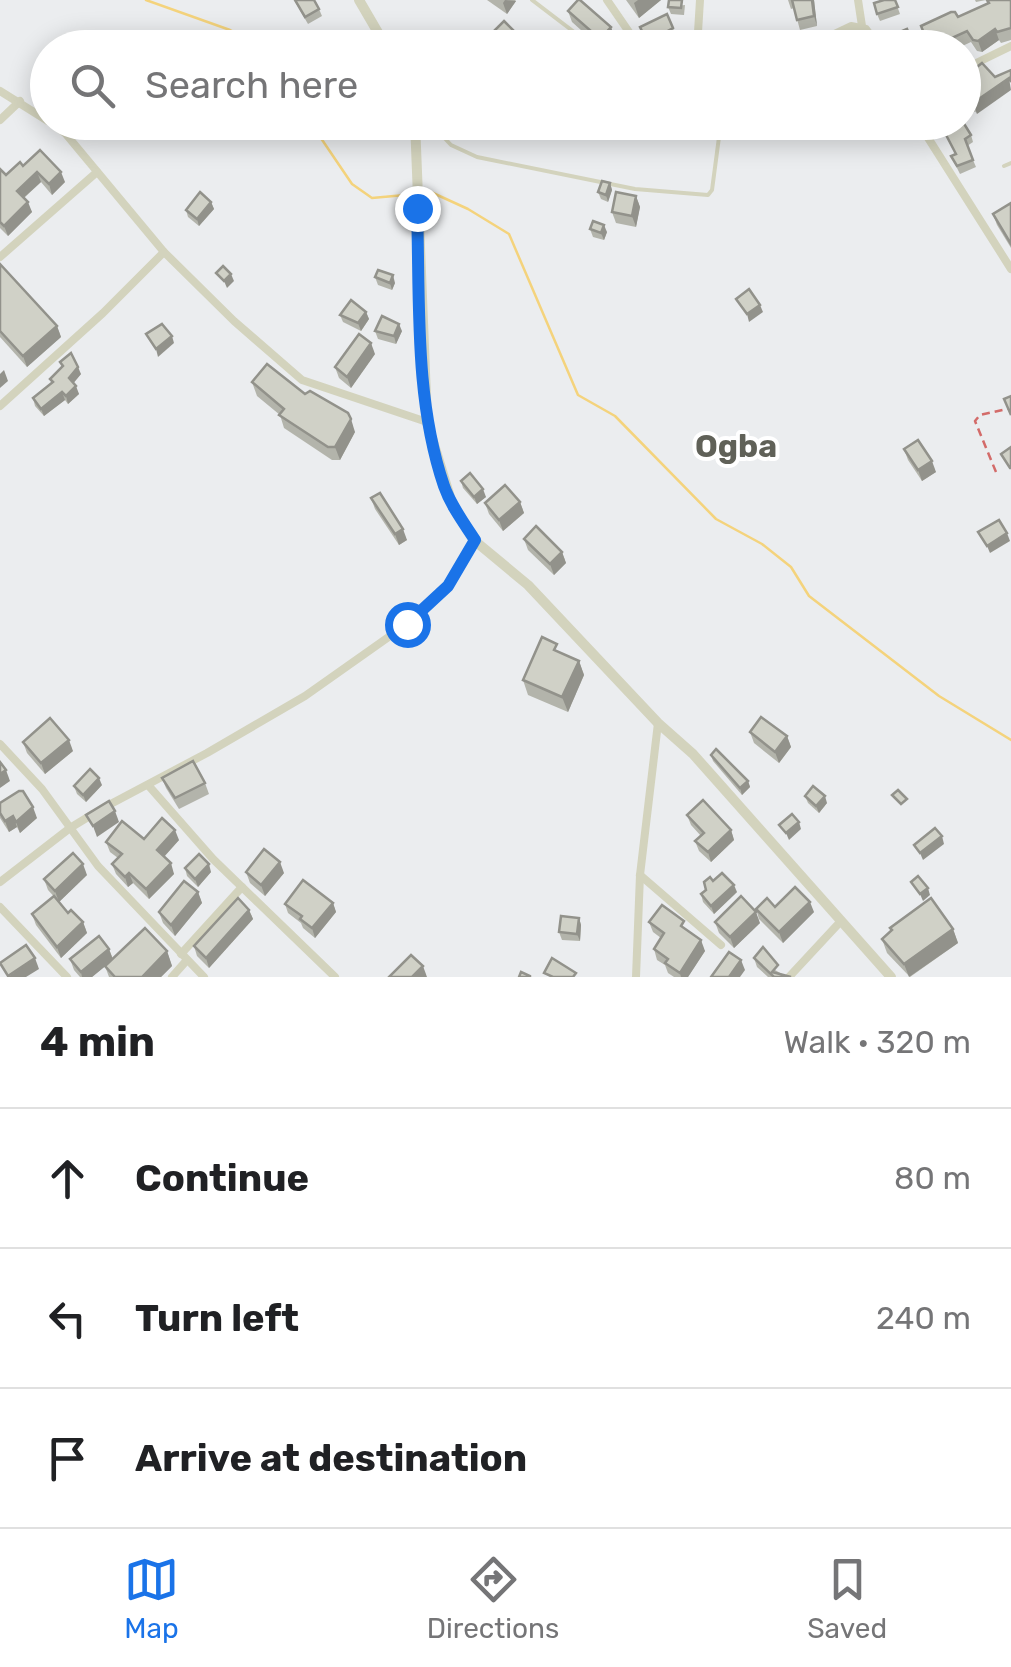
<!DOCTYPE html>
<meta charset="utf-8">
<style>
:root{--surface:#fff;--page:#f6f6f6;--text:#202124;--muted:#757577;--line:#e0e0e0;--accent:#1a73e8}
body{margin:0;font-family:Rubik,sans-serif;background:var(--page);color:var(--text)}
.stop{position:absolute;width:30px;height:30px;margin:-22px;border:8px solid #1a73e8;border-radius:50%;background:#fff}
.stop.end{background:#1a73e8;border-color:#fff;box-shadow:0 2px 10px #0008}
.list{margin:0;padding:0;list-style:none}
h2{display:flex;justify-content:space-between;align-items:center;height:130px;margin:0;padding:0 40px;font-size:42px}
h2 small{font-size:32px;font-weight:400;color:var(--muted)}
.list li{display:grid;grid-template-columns:65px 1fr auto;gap:30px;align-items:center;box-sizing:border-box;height:140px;padding:0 40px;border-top:2px solid var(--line)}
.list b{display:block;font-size:38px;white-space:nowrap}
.list em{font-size:32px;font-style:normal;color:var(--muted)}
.icon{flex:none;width:55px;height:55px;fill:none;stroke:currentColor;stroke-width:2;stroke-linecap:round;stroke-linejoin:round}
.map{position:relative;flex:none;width:1011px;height:977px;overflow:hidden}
.search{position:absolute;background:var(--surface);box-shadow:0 5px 25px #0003;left:30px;right:30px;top:30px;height:110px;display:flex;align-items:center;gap:25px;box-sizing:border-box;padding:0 35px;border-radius:55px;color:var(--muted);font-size:38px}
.sheet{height:550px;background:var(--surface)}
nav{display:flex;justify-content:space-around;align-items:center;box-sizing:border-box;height:140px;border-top:2px solid var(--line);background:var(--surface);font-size:28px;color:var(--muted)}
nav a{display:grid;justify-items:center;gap:5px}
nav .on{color:var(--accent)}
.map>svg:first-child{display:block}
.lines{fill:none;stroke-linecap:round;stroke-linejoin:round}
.stream{stroke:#f4d37c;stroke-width:2.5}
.path{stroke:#d36b69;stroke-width:2.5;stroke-dasharray:8 5;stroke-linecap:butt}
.service{stroke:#d3d3bd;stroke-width:4}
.minor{stroke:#d3d3bd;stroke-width:8}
.tertiary{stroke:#d3d3bd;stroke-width:10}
.wall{fill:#b3b4ab}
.shaded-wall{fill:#92928b}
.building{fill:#d0d1c7;stroke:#92928b;stroke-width:2.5}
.route{stroke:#1a73e8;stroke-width:12}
.labels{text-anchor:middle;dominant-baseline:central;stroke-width:8;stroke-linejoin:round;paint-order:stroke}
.quarter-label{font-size:32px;font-weight:bold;fill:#606158;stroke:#fff}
</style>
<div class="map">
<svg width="1011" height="977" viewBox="0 0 1011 977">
<rect width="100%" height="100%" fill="#ebedef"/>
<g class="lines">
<g class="stream">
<path d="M146,0L230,30L263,48"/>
<path d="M310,122L352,184L372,198L416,194"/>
<path d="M424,194L433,193L468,209L509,234L578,395L615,416L716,519L762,544L791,567L809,596L939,696L1011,740"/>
</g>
<path class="path" d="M996,472L975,421L980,415L1011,408"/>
<g class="service">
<path d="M532,0L595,48"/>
<path d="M417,128L436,129L451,145L477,157L635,189L708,195L712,190L721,122"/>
<path d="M1004,166L1011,163"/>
</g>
<g class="minor">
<path d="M607,0L640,48"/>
<path d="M858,0L862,26"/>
<path d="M697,48L700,0"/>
<path d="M805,48L851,26L866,29L880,48"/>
<path d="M964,69L1011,46"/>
<path d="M0,91L48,121"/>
<path d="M0,120L20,101"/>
<path d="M50,122L65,133L164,252L234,321L302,380L427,422"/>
<path d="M918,122L1011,269"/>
<path d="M0,257L97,172"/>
<path d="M0,406L103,313L164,252"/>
<path d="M0,744L42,789L98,866L204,977"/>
<path d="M148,785L213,859L335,977"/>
<path d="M105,807L207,753L305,696L407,624L448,586L475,541"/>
<path d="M640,875L721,945"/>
<path d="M0,882L70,828L93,814"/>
<path d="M0,907L67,977"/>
<path d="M181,954L242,887"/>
<path d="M172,977L187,960"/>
<path d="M636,977L640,875L658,723"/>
<path d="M789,977L841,921"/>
</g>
<g class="tertiary">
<path d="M359,0L387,48"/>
<path d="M415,122L427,422L453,507L475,541L528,585L658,723L693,754L891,977"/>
</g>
</g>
<g class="wall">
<path d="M294,0L319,9L322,16L308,24Z"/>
<path d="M487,0H515L516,1L507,14Z"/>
<path d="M626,0H661L639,18Z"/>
<path d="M788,0H814L817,26L800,30L794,8L791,9Z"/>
<path d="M895,0L900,14L880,21L877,14Z"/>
<path d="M975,0H1011V40L1001,43L999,40L982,52L977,51L971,42L958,48H929L921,26L958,17L988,4L986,0L976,2Z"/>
<path d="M685,5L684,15L671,14L668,7Z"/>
<path d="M568,11L615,38L607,48H601L572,22Z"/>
<path d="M640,27L673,28L677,39L666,44L667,48H649Z"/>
<path d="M964,77L977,114L975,111L971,114L964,103Z"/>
<path d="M944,131L971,135L973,142L967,146L976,167L960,174L951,156L956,154Z"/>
<path d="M23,166L65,182L52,195L41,182L24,198L32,212L8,236L0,228V169L6,175Z"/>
<path d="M610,183L612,190L608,202L601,199L598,192Z"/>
<path d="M636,196L640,207L636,227L616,223L612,212Z"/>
<path d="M211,202L214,209L199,226L188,217L186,210Z"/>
<path d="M1011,203V248L997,225L993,214Z"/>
<path d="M590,229L607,232L604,240L593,237Z"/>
<path d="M0,264L57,326L61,337L27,367L0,337Z"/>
<path d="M375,277L395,283L392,290L378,285Z"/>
<path d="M366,312L369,319L361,331L343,322L340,315Z"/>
<path d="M375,331H402L396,344L378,339Z"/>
<path d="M375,354L351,388L339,378L335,367Z"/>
<path d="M60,362L81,374L73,383L79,394L68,404L65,400L44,416L35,406L33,398L52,384L50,379L62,367Z"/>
<path d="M252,382L355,432L340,460H332L284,428L280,415L257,396Z"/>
<path d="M904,449L936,472L922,481L908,460Z"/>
<path d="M461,481L486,497L477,504L463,488Z"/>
<path d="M371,498L407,540L399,545L375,509Z"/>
<path d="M520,502L524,513L503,531L489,514L485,503Z"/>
<path d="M524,539L562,552L566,563L554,575L528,550Z"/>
<path d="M560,652L579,661L584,675L568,712L528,695L523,680Z"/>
<path d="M750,732L787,736L791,747L779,763L754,743Z"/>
<path d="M23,742L73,751L45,774L27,753Z"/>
<path d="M711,755L748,781L750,787L742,795L713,761Z"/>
<path d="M162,778L205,783L209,794L179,809L166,788Z"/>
<path d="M102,785L86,802L77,794L74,786Z"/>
<path d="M805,796L827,803L819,813L808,803Z"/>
<path d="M0,803L37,818L20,833L17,827L9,832L0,818Z"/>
<path d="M687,815L731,830L734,840L711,862L699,851L695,841L701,836L691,825Z"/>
<path d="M144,839L179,840L164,857L174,874L149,899L133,883L128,887L116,874L112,864L118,858L110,852L106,842Z"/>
<path d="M185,868L211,872L198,887L187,876Z"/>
<path d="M246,872L284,873L265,896L250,883Z"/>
<path d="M87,875L59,902L48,890L44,879Z"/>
<path d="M198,892L202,903L175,936L163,923L159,912Z"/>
<path d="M737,892L714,914L703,902L701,894Z"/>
<path d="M333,903L336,912L315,938L303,928L301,923L288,913L285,904Z"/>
<path d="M775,907L814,912L783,943L759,919L756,909Z"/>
<path d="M249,910L253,919L209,968L197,956L194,946Z"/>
<path d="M68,913L83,922L87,933L61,958L36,925L32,914Z"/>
<path d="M579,918L581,925L580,941L562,940L559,932Z"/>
<path d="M649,922L687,930L705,951L688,977H674L668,973L665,965L657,960L654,949L661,938L653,932Z"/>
<path d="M715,922L760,923L734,948L719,933Z"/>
<path d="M953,929L958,943L910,977L887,953L882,939Z"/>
<path d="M109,949L113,959L167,951L172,966L161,977H109L105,966L92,977H80L74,970L70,959Z"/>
<path d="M754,958L782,974L791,977H768L757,967Z"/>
</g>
<g class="shaded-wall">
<path d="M505,0L516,1L507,14L503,3Z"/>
<path d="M638,0H661L639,18L634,3Z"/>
<path d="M812,0H814L817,26L814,16Z"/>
<path d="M611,27L615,38L607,48H603L600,39Z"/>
<path d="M995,29L999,40L982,52L978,41Z"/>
<path d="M514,31L517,39L508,48H502L501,45Z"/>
<path d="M1009,78L1011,90L977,114L973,103Z"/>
<path d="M971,100L975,111L971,114L967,103Z"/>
<path d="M37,172L41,182L20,201L17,191Z"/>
<path d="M61,172L65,182L52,195L49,184Z"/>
<path d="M610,183L612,190L608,202L606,195Z"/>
<path d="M636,196L640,207L636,227L632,216Z"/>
<path d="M28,202L32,212L8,236L4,226Z"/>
<path d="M211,202L214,209L199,226L197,219Z"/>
<path d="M604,225L607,232L604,240L601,233Z"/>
<path d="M231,274L234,281L227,288L224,281Z"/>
<path d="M393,275L395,283L392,290L390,283Z"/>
<path d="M760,305L763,312L749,322L747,314Z"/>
<path d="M366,312L369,319L361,331L358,323Z"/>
<path d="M399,324L402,331L396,344L394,336Z"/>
<path d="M57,326L61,337L27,367L23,356Z"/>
<path d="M172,336L174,343L158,357L156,349Z"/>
<path d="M371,343L375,354L351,388L347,377Z"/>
<path d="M78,367L81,374L72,385L69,378Z"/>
<path d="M4,370L8,381L0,388V374Z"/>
<path d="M76,386L79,394L68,404L66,396Z"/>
<path d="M62,392L65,400L44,416L41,409Z"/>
<path d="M351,419L355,432L340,460L335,447Z"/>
<path d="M932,461L936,472L922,481L918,470Z"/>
<path d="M483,489L486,497L477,504L474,497Z"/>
<path d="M520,502L524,513L503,531L499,520Z"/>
<path d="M403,529L407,540L399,545L395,534Z"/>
<path d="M1007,533L1010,541L990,553L987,546Z"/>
<path d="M562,552L566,563L554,575L550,564Z"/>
<path d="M579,661L584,675L568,712L562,697Z"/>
<path d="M787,736L791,747L779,763L775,752Z"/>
<path d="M69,740L73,751L45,774L41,763Z"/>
<path d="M6,770L10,781L0,788V774Z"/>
<path d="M99,778L102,785L86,802L83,795Z"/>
<path d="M748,781L750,787L742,795L740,788Z"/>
<path d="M825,796L827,803L819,813L816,806Z"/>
<path d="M33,807L37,818L20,833L16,822Z"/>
<path d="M115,811L119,822L97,837L93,826Z"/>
<path d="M13,816L17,827L9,832L5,821Z"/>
<path d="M799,822L801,829L789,840L786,833Z"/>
<path d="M175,830L179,840L161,860L157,850Z"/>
<path d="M731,830L734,840L711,862L708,852Z"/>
<path d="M942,836L944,844L923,860L920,853Z"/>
<path d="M280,862L284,873L265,896L261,885Z"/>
<path d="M171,863L174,874L149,899L146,889Z"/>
<path d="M83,864L87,875L59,902L55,891Z"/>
<path d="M209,864L211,872L198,887L195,879Z"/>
<path d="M129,873L133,883L128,887L125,877Z"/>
<path d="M734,885L737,892L714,914L711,906Z"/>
<path d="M928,888L930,895L923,901L920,894Z"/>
<path d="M198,892L202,903L175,936L171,925Z"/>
<path d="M810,902L814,912L783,943L779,932Z"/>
<path d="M333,903L336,912L315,938L312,928Z"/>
<path d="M249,910L253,919L209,968L206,958Z"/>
<path d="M756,912L760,923L734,948L730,937Z"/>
<path d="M579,918L581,925L580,941L577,934Z"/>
<path d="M83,922L87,933L61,958L57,947Z"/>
<path d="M953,929L958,943L909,977L904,964Z"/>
<path d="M701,940L705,951L688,977H681L680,973Z"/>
<path d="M109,949L113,960L92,977H82L81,972Z"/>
<path d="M167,951L172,966L161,977H142Z"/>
<path d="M35,958L39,969L26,977H8Z"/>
<path d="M741,960L745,970L740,977H729Z"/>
<path d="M423,966L427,977H412Z"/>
</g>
<g class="building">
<path d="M295,0H314L319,9L305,17Z"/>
<path d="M578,0H580L611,27L600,39L568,11Z"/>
<path d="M669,0H682L681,8L668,7Z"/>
<path d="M792,0H812L814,16L797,20Z"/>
<path d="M884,0H895L898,7L877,14L874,3Z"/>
<path d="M987,0H1011V28L997,32L995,29L978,41L973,40L967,31L930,48L921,26L951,12H955L958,17L989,3Z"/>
<path d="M667,14L673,28L662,34L666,48H656L653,38L647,41L640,27Z"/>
<path d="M504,21L514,31L501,45L490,35Z"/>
<path d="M907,29L915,48H890L886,38Z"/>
<path d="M833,33L840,48H817L814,42Z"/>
<path d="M982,63L995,77L1011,70V82L1009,78L973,103L971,100L967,103L964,97V77Z"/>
<path d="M947,122H963L971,135L965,139L973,160L957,166L951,156L956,154L944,131L949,126Z"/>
<path d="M40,150L61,172L49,184L37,172L17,191L28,202L4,226L0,222V169L6,175L20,162L23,166Z"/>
<path d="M602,181L610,183L606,195L598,192Z"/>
<path d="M200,192L211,202L197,219L186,210Z"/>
<path d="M616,192L636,196L632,216L612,212Z"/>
<path d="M1011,203V244L993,214Z"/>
<path d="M593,221L604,225L601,233L590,229Z"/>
<path d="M0,264L57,326L23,356L0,331Z"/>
<path d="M223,266L231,274L224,281L216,273Z"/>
<path d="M378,270L393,275L390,283L375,277Z"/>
<path d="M749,289L760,305L747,314L736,299Z"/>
<path d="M351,300L366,312L358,323L340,315Z"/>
<path d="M382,316L399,324L394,336L375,331Z"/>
<path d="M162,324L172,336L156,349L146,334Z"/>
<path d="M359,334L371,343L347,377L335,367Z"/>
<path d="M71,353L78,367L69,378L76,386L66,396L62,392L41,409L33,398L53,382L50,379L63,366L60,362Z"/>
<path d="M267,364L305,394L310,391L348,413L351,419L335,447H328L279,415L284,409L252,382Z"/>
<path d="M1011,396V415L1004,399Z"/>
<path d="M918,440L932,461L918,470L904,449Z"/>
<path d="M1011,447V468H1010L1001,454Z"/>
<path d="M470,473L483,489L474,497L461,481Z"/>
<path d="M505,485L520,502L499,520L485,503Z"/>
<path d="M380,493L403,529L395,534L371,498Z"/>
<path d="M999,520L1007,533L987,546L978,532Z"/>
<path d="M536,526L562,552L550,564L524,539Z"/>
<path d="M542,637L557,644L554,650L579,661L562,697L523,680Z"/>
<path d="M761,717L787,736L775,752L750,732Z"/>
<path d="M50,718L69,740L41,763L23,742Z"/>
<path d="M716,749L748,781L740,788L711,755Z"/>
<path d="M193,761L205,783L175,798L162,778Z"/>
<path d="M0,762L6,770L0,774Z"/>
<path d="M90,769L99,778L83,795L74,786Z"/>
<path d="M813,786L825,796L816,806L805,796Z"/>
<path d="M898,790L907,799L901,804L892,795Z"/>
<path d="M19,791H23L33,807L16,822L13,816L5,821L0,813V803Z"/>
<path d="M703,800L731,830L708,852L695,841L704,833L687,815Z"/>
<path d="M109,801L115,811L93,826L86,815Z"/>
<path d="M792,814L799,822L786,833L779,825Z"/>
<path d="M162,818L175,830L157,850L171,863L146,889L129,873L125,877L112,864L122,854L106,842L122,821L144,839Z"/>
<path d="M935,828L942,836L920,853L914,845Z"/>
<path d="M264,849L280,862L261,885L246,872Z"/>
<path d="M73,853L83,864L55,891L44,879Z"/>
<path d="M199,854L209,864L195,879L185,868Z"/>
<path d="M722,873L734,885L711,906L701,894L706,890L704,882L710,877L713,881Z"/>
<path d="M918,876L928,888L920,894L911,882Z"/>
<path d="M303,880L333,903L312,928L300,919L302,916L285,904Z"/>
<path d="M184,881L198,892L171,925L159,912Z"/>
<path d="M795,887L810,902L779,932L756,909L767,898L775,907Z"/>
<path d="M54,896L68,913L71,910L83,922L57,947L32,914Z"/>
<path d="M741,896L756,912L730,937L715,922Z"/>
<path d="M238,898L249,910L206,958L194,946Z"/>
<path d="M931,898L953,929L904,964L882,939L892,930L890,928Z"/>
<path d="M662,905L684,921L681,926L701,940L680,973L665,963L668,959L654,949L664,933L649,922Z"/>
<path d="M561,916L579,918L577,934L559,932Z"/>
<path d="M145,928L167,951L142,977H115L105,966Z"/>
<path d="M99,936L109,949L81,972L70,959Z"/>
<path d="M26,945L35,958L8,976L0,963Z"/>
<path d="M763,947L778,965L772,972L791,977H774L754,958Z"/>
<path d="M729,952L741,960L729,977H711Z"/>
<path d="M411,955L423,966L412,977H389Z"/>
<path d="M552,958L576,973L573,977H553L544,973Z"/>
<path d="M521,972L530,976V977H519Z"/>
</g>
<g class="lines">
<path class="route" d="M407,624L448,586L475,540C464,523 451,506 444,486C414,398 420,300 417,208"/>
</g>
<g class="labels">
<g class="quarter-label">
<text x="736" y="446">Ogba</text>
</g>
</g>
</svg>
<div class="stop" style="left:407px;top:624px"></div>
<div class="stop end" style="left:417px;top:208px"></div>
<div class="search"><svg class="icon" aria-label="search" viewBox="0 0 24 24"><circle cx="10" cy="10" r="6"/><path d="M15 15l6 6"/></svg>Search here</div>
</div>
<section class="sheet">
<h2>4 min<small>Walk · 320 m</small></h2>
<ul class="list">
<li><svg class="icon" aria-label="ahead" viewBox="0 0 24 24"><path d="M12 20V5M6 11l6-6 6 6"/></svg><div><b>Continue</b></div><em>80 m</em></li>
<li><svg class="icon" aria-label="left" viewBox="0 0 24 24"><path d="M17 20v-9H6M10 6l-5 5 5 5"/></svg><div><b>Turn left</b></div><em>240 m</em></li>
<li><svg class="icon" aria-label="arrive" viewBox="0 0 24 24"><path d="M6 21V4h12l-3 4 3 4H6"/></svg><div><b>Arrive at destination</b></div></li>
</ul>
</section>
<nav>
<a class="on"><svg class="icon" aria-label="map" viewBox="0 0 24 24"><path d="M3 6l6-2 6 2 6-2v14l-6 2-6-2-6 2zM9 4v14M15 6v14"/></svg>Map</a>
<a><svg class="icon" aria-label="directions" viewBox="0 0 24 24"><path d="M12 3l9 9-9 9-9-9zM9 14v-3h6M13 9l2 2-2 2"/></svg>Directions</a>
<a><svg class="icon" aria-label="saved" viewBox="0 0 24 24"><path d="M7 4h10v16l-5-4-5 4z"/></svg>Saved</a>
</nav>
